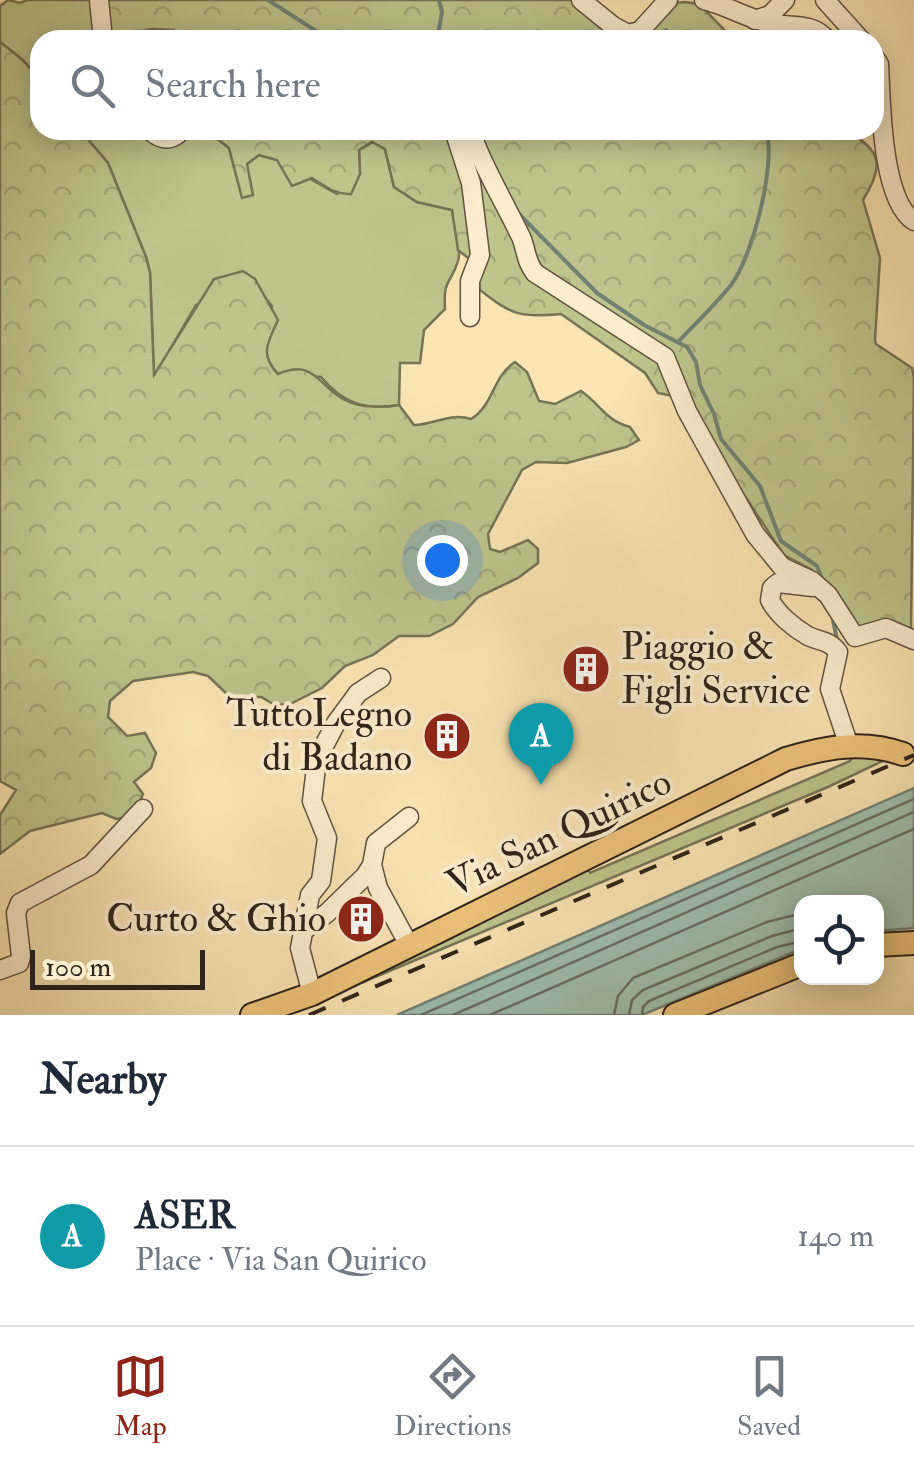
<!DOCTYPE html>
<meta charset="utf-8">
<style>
:root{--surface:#fff;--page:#f6f6f7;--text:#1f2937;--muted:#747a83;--line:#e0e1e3;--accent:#8f2418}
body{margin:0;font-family:"IM FELL Double Pica",serif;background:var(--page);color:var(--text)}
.controls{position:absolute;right:30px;bottom:30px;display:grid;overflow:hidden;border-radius:20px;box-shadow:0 5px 25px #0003}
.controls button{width:90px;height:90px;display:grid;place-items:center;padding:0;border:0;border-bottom:2px solid var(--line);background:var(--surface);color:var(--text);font:50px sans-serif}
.scale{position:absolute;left:30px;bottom:25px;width:175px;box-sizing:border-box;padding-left:10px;border:5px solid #2f231a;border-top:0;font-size:28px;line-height:35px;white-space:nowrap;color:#2f231a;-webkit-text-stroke:8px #fbedce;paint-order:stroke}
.you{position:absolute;left:442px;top:560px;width:35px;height:35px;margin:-25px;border:8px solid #fff;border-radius:50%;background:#1a73e8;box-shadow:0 0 0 15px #1a73e833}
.badge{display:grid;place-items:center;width:65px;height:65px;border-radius:50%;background:var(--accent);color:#fff;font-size:32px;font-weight:700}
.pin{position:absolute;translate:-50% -82px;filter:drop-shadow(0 2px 5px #0008)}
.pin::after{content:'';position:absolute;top:52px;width:35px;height:30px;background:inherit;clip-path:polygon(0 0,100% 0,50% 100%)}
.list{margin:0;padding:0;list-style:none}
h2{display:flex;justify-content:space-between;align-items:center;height:130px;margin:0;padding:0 40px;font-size:42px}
h2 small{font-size:32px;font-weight:400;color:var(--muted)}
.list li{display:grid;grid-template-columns:65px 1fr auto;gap:30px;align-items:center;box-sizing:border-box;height:180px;padding:0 40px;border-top:2px solid var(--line)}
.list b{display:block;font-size:38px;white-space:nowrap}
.list p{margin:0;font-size:32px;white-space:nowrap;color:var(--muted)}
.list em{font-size:32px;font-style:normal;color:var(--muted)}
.icon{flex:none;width:55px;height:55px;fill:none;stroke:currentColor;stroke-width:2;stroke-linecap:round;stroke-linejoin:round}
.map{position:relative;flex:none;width:914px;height:1015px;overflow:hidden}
.search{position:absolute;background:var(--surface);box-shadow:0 5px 25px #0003;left:30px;right:30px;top:30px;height:110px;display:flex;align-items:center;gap:25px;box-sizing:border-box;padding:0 35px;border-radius:30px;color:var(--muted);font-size:38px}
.sheet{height:310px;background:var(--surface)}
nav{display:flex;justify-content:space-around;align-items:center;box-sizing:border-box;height:140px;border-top:2px solid var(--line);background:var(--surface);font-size:28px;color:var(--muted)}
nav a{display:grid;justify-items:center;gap:5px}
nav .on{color:var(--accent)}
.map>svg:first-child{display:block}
.grass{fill:#bec48c;stroke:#767453;stroke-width:2.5}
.forest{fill:url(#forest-crowns);stroke:#767453;stroke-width:2.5}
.water{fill:#9ebfae;stroke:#728173;stroke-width:2.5}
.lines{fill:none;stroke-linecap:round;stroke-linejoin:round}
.shore{stroke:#667164;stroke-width:2.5}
.stream{stroke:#728173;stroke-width:4}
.minor-casing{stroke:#625340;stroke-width:21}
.major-casing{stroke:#2f231a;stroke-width:26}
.minor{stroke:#fbedce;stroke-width:18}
.major{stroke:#ecc27a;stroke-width:22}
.rail{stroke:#2f231a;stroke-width:4;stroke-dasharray:18 18;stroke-linecap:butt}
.labels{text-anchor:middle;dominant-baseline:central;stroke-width:8;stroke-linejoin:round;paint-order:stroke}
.poi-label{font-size:38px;fill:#2f231a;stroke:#fbedce;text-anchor:end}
.street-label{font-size:38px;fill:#2f231a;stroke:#fbedce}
</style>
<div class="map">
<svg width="914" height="1015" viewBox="0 0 914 1015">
<defs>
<pattern id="forest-crowns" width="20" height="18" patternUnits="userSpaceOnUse" patternTransform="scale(2.5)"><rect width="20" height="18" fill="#bec48c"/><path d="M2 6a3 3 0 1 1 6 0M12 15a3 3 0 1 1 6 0" fill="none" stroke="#a4a878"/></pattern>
</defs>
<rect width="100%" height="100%" fill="#f9e4b3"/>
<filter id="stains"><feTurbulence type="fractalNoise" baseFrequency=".002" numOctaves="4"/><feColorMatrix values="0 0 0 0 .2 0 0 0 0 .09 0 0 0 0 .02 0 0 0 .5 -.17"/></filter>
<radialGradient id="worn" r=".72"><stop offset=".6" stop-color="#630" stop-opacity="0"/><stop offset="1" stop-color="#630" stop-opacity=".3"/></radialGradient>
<g class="grass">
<path d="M8,0L20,3L27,0H95L98,40H40V81L23,60L0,42V6Z"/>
<path d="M80,130H143C160,150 167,149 184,130H215V137L229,148L242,197L247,164L259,155L277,160L337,194L360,174L359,150L373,142L385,149L394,187L417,202L452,210C454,225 462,247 458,261C451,285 443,277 445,309L424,330L420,363H400L399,405C364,411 343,403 321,377L278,374C258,354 267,331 272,306L261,293L255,279L196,305L154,377L150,273L146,257L108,163Z"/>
<path d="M852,757L889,758L828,787L330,996L586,866L590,873L850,761Z"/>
</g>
<g class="forest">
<path d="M105,0H571L617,40H179L174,30L151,29L111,38Z"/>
<path d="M685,2L699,4L734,40H654L653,30L674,3Z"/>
<path d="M0,42C44,76 40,77 40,130H80L108,163L146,257L150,273L154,375L214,279L243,271L255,279L278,320C268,342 259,355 278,374C315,358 319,387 345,400C359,408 384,408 399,405L414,425C435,425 450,412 471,419C494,405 492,377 515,362L527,372L539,401L555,404L581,391C600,404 606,421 630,427L639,440L626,447L567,463L536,462L522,470L488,534L490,549L500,552L528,540L538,549V563L518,578L478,597L453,624L429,636H399L373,655L345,666L322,688L290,704L275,705L261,697H230L208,676L193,672L133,681L110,701L108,717L127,736L145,733L156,753L151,768L134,782L143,794L140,801L124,818L116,819L102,813L30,831L0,854V815L16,790L0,781Z"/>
<path d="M215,130H845C883,151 884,165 863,200L880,258L875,340L876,344L912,368L914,378L911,630L853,628L834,597L812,570L784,555L732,477L687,399L658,393L645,373L561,314C520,318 512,315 480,290L476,264L458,250L452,210L417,202L394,187L385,149L372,142L359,150L360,174L351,194C335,195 325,186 312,178L292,186L277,160L259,155L247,164L253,195L242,198L229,148L215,137Z"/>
</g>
<path class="water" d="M914,788V928L877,931L876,902H802L801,949L642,1015H397Z"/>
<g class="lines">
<g class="shore">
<path d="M421,1015L914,799"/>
<path d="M453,1015L914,812"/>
<path d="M490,1015L914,829"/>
<path d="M614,1015L618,996L633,978L767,922L802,913"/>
<path d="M629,1015L632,1000L643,990L772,936L802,928"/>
<path d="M642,1015L643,1007L649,1001L777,947L802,941"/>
</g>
<g class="stream">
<path d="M268,0L330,40"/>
<path d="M666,30L674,40"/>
<path d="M437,40L442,12L439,0"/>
<path d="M519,214L597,293L644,325L687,347L696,362L700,385L714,414L721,439L760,486L781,541L817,566L823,581"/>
<path d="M678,342C696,323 715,305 731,285C752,258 777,163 766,130"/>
<path d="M832,615L837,640"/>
</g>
<g class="minor-casing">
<g id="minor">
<path d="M99,0L103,40"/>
<path d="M581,0L613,26L628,34L640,31L668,0"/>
<path d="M704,0C729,6 749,20 774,24C794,27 814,23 827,40"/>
<path d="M825,0L861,40"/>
<path d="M755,20L770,15L785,0"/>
<path d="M874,57L879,64C881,101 881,200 914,221"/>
<path d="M149,130C158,138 168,142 178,134L179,130"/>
<path d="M454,130L471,183L480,255L470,281V317"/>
<path d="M470,130C483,168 504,201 521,237C527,251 525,260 535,273L665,357L687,411L755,534L782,567L812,581L828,595L855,637L886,628L914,640"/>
<path d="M813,587L778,583L772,588L770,600C777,614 794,628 808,636C821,642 829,640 838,652L830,689L849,746"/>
<path d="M372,865L378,888L409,945"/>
<path d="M303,931L327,913L365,876L372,865L376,843L409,817"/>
<path d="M0,970L19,963L21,956L16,913L20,903L91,865L143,809"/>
<path d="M312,994L300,948L310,895L321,881L327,838L312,801L317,759L336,723L358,693L381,678"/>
</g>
</g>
<g class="major-casing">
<g id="major">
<path d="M876,945L914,943"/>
<path d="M252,1015L312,994L786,759C826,747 863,740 903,754"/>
<path d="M675,1015L802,964"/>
</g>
</g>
<use href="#minor" class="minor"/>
<use href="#major" class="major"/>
<path class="rail" d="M309,1015L914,755"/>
</g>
<defs>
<g id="building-disc" transform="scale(2.5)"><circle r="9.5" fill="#8f2418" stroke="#fbedce"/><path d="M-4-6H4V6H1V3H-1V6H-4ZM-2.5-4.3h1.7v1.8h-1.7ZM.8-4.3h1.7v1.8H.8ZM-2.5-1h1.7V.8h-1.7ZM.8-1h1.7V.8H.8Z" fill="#fff"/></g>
</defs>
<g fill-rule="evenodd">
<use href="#building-disc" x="586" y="669"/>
<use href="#building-disc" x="447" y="736"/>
<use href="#building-disc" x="361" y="919"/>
</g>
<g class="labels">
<g class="poi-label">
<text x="621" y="647" text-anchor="start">Piaggio &amp;<tspan x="621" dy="44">Figli Service</tspan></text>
<text x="412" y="714">TuttoLegno<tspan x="412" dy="44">di Badano</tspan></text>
<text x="326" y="919">Curto &amp; Ghio</text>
</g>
<g class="street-label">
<text transform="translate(559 833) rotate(-26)">Via San Quirico</text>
</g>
</g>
<rect width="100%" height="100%" filter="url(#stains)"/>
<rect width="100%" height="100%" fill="url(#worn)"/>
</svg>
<div class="controls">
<button><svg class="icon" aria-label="locate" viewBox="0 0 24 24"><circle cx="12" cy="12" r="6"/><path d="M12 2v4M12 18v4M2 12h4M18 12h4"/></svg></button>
</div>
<div class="scale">100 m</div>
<div class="you"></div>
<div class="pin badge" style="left:541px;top:785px;background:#0f9aa8">A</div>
<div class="search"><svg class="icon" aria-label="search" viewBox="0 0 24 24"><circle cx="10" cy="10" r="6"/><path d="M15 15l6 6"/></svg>Search here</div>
</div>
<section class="sheet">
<h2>Nearby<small></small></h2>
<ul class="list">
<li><span class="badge" style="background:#0f9aa8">A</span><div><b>ASER</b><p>Place · Via San Quirico</p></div><em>140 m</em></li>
</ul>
</section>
<nav>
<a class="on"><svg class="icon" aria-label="map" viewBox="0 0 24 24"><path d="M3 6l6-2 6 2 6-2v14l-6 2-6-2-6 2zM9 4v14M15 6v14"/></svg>Map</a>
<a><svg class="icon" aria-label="directions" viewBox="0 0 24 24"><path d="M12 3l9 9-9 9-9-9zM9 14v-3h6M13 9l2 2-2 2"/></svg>Directions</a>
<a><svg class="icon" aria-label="saved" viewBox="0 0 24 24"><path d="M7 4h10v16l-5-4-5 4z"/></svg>Saved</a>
</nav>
